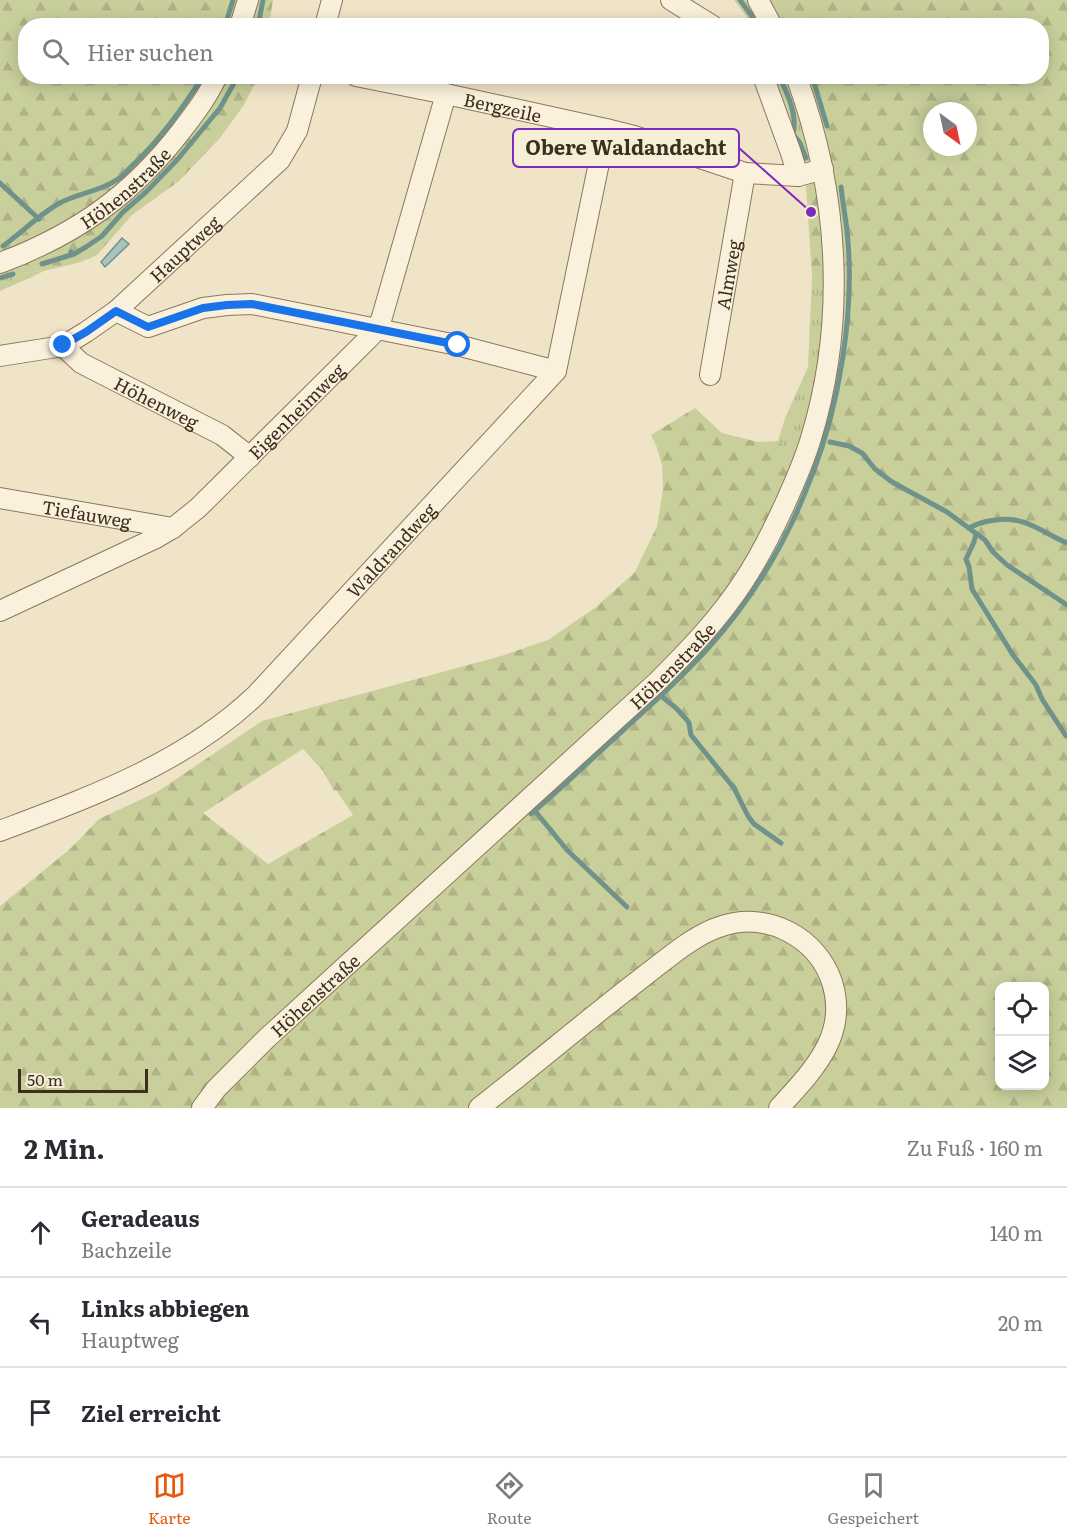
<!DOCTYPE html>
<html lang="de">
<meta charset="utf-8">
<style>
:root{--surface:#fff;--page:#f2f2f3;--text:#2b2b33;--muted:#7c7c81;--line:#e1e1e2;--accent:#ea580c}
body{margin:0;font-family:Literata,serif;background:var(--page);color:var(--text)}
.controls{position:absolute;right:18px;bottom:18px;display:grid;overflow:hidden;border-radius:12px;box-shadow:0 3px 15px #0003}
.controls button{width:54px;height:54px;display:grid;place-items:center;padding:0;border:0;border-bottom:2px solid var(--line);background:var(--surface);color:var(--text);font:30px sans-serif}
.compass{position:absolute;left:923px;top:102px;width:54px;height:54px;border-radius:50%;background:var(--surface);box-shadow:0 3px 15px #0003;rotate:147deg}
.scale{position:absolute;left:18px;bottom:15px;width:130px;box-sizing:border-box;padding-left:6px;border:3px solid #3d2e20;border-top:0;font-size:16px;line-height:21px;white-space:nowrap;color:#3d2e20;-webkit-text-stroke:4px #f7eed8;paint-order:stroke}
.stop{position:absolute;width:18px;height:18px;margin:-14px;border:4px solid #1a73e8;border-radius:50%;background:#fff}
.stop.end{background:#1a73e8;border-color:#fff;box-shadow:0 2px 6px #0008}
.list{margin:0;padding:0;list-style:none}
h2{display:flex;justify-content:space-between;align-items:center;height:78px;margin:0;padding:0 24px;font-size:26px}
h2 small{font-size:20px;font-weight:400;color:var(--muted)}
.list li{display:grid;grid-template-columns:39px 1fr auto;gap:18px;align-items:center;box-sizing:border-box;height:90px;padding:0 24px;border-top:2px solid var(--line)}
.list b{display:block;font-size:22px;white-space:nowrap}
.list p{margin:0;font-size:20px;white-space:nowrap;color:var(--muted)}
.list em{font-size:20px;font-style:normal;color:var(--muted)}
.icon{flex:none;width:33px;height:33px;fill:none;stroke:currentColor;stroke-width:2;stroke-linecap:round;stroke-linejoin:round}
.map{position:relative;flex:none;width:1067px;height:1108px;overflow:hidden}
.search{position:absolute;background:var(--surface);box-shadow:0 3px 15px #0003;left:18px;right:18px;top:18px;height:66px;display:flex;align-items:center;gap:15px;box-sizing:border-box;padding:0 21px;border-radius:24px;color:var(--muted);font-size:22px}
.sheet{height:348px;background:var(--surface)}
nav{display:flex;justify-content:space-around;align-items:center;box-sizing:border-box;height:84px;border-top:2px solid var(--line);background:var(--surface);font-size:16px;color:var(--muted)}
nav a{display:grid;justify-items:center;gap:3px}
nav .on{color:var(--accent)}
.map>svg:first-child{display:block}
.grass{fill:url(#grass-tufts)}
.forest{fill:url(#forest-firs);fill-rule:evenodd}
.water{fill:#a9c4bc;stroke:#6f938a;stroke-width:1.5}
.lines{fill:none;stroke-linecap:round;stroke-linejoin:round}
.stream{stroke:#6f938a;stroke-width:5}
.minor-casing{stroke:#8d765c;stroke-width:22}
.minor{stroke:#faf1dc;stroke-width:20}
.route{stroke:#1a73e8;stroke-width:8}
.labels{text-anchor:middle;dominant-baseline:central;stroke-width:4.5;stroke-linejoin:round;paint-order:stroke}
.street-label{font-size:18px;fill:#3d2e20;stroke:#f7eed8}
.leader{fill:none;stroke:#7b2cbf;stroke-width:2}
.callout-dot{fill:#7b2cbf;stroke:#f7eed8;stroke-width:2}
.callout{fill:#f7eed8;stroke:#7b2cbf;stroke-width:2}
.callout-label{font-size:20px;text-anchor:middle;font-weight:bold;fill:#3d2e20}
</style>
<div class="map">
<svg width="1067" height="1108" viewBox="0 0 1067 1108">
<defs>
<pattern id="grass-tufts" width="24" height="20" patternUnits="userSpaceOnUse" patternTransform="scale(1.5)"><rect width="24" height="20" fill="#c9cf9b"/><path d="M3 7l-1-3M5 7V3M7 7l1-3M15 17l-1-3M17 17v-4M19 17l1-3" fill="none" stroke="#aeb285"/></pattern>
<pattern id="forest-firs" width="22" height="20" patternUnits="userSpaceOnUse" patternTransform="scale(1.5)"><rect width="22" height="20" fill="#c9cf9b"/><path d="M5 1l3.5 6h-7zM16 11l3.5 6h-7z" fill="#aeb285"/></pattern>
</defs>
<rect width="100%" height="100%" fill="#f0e4c8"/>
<g class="grass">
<path d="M734,0H747L762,25H749L746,16Z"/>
<path d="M767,77H786L799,110L811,153L802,163Z"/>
<path d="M44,271L32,277L0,291V275Z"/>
<path d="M812,276H827L823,344L811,406L794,463L778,441L785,418L808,367Z"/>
</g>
<g class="forest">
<path d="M0,0H273L269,25L26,26V76L258,77L244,105L220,138L179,181L132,215L97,255L81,262L44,271L0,275Z"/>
<path d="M747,0H1067V1108H0V906L70,849L99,819L157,792L262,721L501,656L548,640L596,607L635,572L657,526L663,489L662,465L656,445L651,435L695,408L722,433L758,442L778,441L794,462L811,406L819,373L826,276H812L806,186L798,163L802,162L811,152L799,110L786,77L1042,76V26L762,25ZM932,111H968V147H932ZM303,749L323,771L334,791L336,790L353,815L268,864L203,813ZM1000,987H1044V1086H1000Z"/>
</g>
<path class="water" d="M122,238L129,244L105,267L101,262Z"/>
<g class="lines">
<g class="stream">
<path d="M740,0L751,15L756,26"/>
<path d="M225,26L233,0"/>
<path d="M258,26L263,0"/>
<path d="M779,76C787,93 798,115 793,134L800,143L806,158"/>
<path d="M812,76L827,126"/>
<path d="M0,183L39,219"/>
<path d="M3,246C22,232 39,215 58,204C77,193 100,192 118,179C124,175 129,168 135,163C162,137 183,108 203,76"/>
<path d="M71,252L74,254L86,247L102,236L123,212L146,192L177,160L220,108L238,76"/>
<path d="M42,264L74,254"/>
<path d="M0,278L13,274"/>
<path d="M830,442L849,446L862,453L875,469L892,482L947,512L985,540L993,552L1007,565L1067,605"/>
<path d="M813,473C839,405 854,315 848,242C847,224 843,206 841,187"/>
<path d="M969,528C978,523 986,521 996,520C1024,515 1043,533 1067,543"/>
<path d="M976,534L974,542L966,559L969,567L972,589L1013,655L1036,685L1042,699L1066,736"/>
<path d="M661,696L676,708L687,720L689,723L691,735L734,788L748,816L754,824L781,843"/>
<path d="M535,811L567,850L627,907"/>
<path d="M531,814C560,790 587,763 615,738C647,708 681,679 710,646C754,597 789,537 812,475"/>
</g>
<g class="minor-casing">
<g id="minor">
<path d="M671,0L713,26"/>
<path d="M758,0L772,26"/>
<path d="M240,26L248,0"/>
<path d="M325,26L332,0"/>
<path id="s1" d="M356,76L446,94L606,129L634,136L745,173L798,176L823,169"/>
<path d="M763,76L791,153L798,176"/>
<path id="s2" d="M0,263C77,234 132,195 182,130C195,113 208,96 217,76"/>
<path d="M116,311L148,327L203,308L227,305L252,304L457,345L556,371"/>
<path id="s3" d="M63,346L81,363L222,435L250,457"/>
<path id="s4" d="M0,356L63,346L86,332L116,311L280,160L297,131L312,76"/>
<path id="s5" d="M710,375L745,173"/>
<path id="s6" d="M0,498L173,528"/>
<path id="s7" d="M0,611L156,538L173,528L198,508L369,338L377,329L382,317L446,94"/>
<path id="s8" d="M0,831C90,797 185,763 256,695L556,371L606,129"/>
<path id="s9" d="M202,1108L216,1089L267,1038L657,682C688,651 719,619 743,582C759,558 772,532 784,506C794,484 804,462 811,438C847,320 839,192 796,76"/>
<path d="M479,1108C534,1065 587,1020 643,977C667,959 693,935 722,926C767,911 817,937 832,982C849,1036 812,1071 779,1108"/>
</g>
</g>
<use href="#minor" class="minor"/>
</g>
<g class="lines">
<path class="route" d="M63,345L86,332L116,311L148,327L203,308L227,305L252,304L458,345"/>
</g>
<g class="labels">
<g class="street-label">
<text stroke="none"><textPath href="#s1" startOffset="150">Bergzeile</textPath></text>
<text stroke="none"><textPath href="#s2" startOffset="147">Höhenstraße</textPath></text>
<text stroke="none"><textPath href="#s4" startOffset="220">Hauptweg</textPath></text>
<text stroke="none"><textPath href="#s5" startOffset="102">Almweg</textPath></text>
<text stroke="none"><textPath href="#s3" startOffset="110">Höhenweg</textPath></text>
<text stroke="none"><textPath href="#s7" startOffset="362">Eigenheimweg</textPath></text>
<text stroke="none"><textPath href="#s6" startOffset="88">Tiefauweg</textPath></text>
<text stroke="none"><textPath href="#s8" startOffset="490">Waldrandweg</textPath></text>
<text stroke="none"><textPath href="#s9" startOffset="646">Höhenstraße</textPath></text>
<text stroke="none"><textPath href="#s9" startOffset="160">Höhenstraße</textPath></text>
</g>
</g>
<path class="leader" d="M811 212L739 148"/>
<circle class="callout-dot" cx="811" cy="212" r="6"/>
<rect class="callout" x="513" y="129" width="226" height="38" rx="6"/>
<g class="callout-label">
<text x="626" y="155">Obere Waldandacht</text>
</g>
</svg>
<div class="controls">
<button><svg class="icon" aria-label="locate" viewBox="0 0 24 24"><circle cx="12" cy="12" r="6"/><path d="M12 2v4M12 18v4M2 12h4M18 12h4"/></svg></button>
<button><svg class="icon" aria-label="layers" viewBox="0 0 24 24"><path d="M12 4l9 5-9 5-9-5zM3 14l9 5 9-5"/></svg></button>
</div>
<svg class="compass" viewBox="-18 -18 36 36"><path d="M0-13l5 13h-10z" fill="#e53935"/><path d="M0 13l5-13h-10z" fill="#7c7c81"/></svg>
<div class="scale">50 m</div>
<div class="stop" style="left:458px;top:345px"></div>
<div class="stop end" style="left:63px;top:345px"></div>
<div class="search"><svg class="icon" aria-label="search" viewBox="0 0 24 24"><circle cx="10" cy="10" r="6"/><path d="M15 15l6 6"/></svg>Hier suchen</div>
</div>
<section class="sheet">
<h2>2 Min.<small>Zu Fuß · 160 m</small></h2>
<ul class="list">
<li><svg class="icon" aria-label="ahead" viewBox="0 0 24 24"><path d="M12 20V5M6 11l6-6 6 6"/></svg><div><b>Geradeaus</b><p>Bachzeile</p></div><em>140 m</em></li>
<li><svg class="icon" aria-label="left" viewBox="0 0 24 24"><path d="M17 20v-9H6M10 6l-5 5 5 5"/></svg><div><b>Links abbiegen</b><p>Hauptweg</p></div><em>20 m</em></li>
<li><svg class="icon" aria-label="arrive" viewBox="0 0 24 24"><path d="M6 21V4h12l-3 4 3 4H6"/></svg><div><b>Ziel erreicht</b></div></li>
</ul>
</section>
<nav>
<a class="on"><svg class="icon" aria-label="map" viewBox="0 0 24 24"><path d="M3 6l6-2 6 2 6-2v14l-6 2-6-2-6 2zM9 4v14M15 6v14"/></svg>Karte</a>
<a><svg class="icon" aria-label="directions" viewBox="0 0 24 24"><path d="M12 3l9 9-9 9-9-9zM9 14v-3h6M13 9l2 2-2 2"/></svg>Route</a>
<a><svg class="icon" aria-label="saved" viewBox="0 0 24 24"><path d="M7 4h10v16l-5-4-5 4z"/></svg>Gespeichert</a>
</nav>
